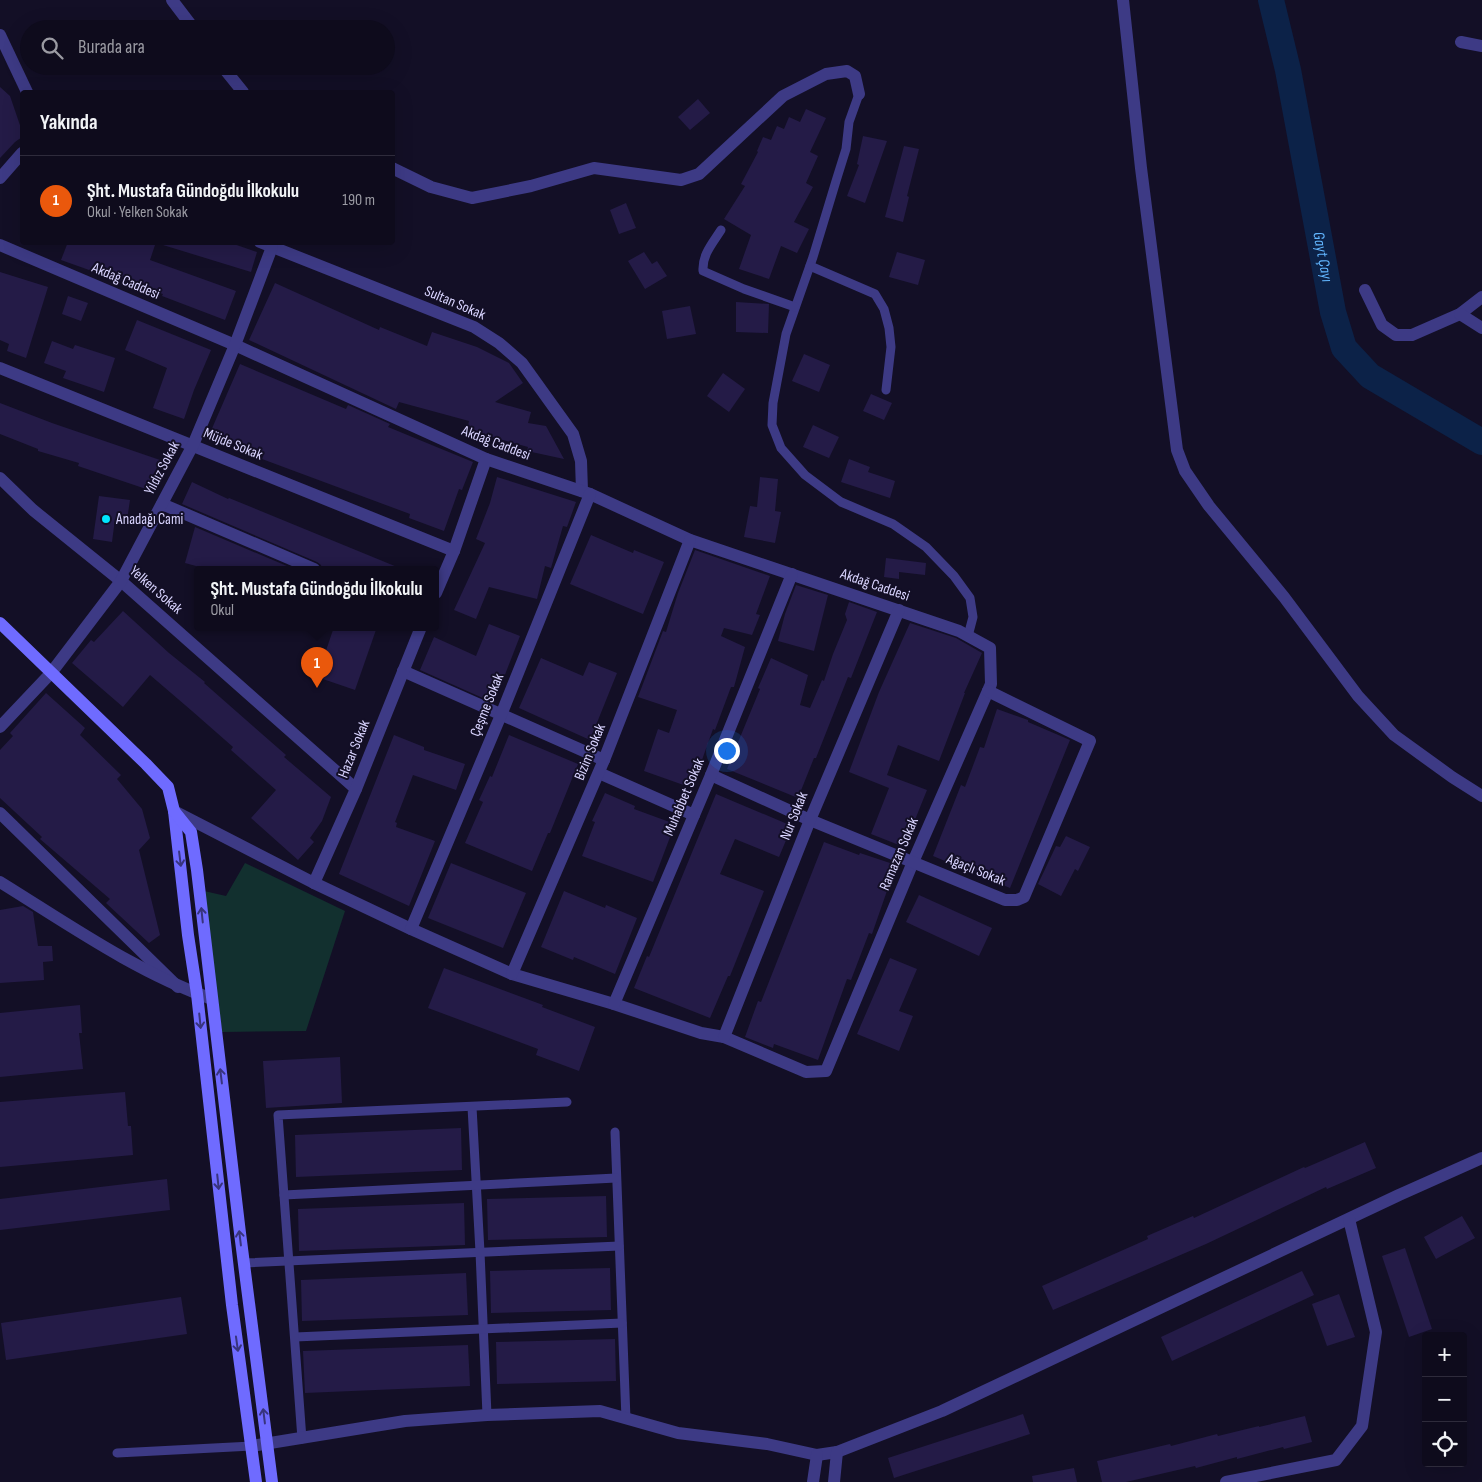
<!DOCTYPE html>
<html lang="tr">
<meta charset="utf-8">
<style>
:root{--surface:#0e0b1c;--page:#171425;--text:#f1f3f6;--muted:#9b9ba3;--line:#2e2b3b;--accent:#ea580c}
body{margin:0;font-family:"Sofia Sans Condensed",sans-serif;background:var(--page);color:var(--text)}
.controls{position:absolute;right:15px;bottom:15px;display:grid;overflow:hidden;border-radius:5px;box-shadow:0 5px 20px #0002}
.controls button{width:45px;height:45px;display:grid;place-items:center;padding:0;border:0;border-bottom:1px solid var(--line);background:var(--surface);color:var(--text);font:25px sans-serif}
.you{position:absolute;left:726px;top:750px;width:18px;height:18px;margin:-12px;border:4px solid #fff;border-radius:50%;background:#1a73e8;box-shadow:0 0 0 8px #1a73e833}
.badge{display:grid;place-items:center;width:32px;height:32px;border-radius:50%;background:var(--accent);color:#fff;font-size:16px;font-weight:700}
.pin{position:absolute;translate:-50% -41px;filter:drop-shadow(0 1px 2px #0008)}
.pin::after{content:'';position:absolute;top:26px;width:18px;height:15px;background:inherit;clip-path:polygon(0 0,100% 0,50% 100%)}
.popup{position:absolute;left:194px;top:566px;width:245px;height:65px;box-sizing:border-box;display:grid;place-content:center;border-radius:5px;background:var(--surface);filter:drop-shadow(0 1px 4px #0005);font-size:16px;white-space:nowrap;color:var(--muted)}
.popup b{font-size:19px;color:var(--text)}
.popup::after{content:'';position:absolute;left:50%;top:100%;margin-left:-10px;border:10px solid transparent;border-top-color:var(--surface)}
.list{margin:0;padding:0;list-style:none}
h2{display:flex;justify-content:space-between;align-items:center;height:65px;margin:0;padding:0 20px;font-size:21px}
h2 small{font-size:16px;font-weight:400;color:var(--muted)}
.list li{display:grid;grid-template-columns:32px 1fr auto;gap:15px;align-items:center;box-sizing:border-box;height:90px;padding:0 20px;border-top:1px solid var(--line)}
.list b{display:block;font-size:19px;white-space:nowrap}
.list p{margin:0;font-size:16px;white-space:nowrap;color:var(--muted)}
.list em{font-size:16px;font-style:normal;color:var(--muted)}
.icon{flex:none;width:28px;height:28px;fill:none;stroke:currentColor;stroke-width:2;stroke-linecap:round;stroke-linejoin:round}
.map{position:relative;flex:none;width:1482px;height:1482px;overflow:hidden}
.search{position:absolute;background:var(--surface);box-shadow:0 5px 20px #0002;left:20px;top:20px;width:375px;height:55px;display:flex;align-items:center;gap:12px;box-sizing:border-box;padding:0 18px;border-radius:28px;color:var(--muted);font-size:19px}
.panel{position:absolute;background:var(--surface);box-shadow:0 5px 20px #0002;left:20px;top:90px;width:375px;height:155px;border-radius:5px}
.map>svg:first-child{display:block}
.green{fill:#12302f}
.lines{fill:none;stroke-linecap:round;stroke-linejoin:round}
.river{stroke:#0c2248;stroke-width:26}
.building{fill:#241b47}
.lane{stroke:#3d3a85;stroke-width:9}
.street{stroke:#3d3a85;stroke-width:12}
.secondary{stroke:#6f6bff;stroke-width:12}
.oneway{stroke:#38347d}
.poi-dot{fill:#00e5ff;stroke:#130f26;stroke-width:2}
.labels{text-anchor:middle;dominant-baseline:central;stroke-width:4;stroke-linejoin:round;paint-order:stroke}
.street-label{font-size:15px;fill:#d9d4ff;stroke:#130f26}
.poi-label{font-size:15px;fill:#d9d4ff;stroke:#130f26;text-anchor:start}
.water-label{font-size:16px;font-style:italic;fill:#62b6ff;stroke:#130f26}
</style>
<div class="map">
<svg width="1482" height="1482" viewBox="0 0 1482 1482">
<rect width="100%" height="100%" fill="#130f26"/>
<path class="green" d="M245,863L345,911L306,1031L222,1032L204,891L226,896Z"/>
<g class="lines">
<path class="river" id="s1" d="M1271,0L1288,70L1333,312L1344,348L1370,376L1482,442"/>
</g>
<g class="building">
<path d="M0,87L10,96L22,131V137L15,142L0,158Z"/>
<path d="M698,99L710,113L690,130L678,117Z"/>
<path d="M806,109L826,118L810,152L818,156L806,183L813,187L794,222L809,229L797,253L781,246L769,279L739,269L751,235L724,219L745,186L741,184L758,152L757,151L763,137L771,140L777,126L784,129L789,117L800,122Z"/>
<path d="M863,136L887,141L865,203L847,196L859,165L857,164Z"/>
<path d="M904,146L919,149L907,196L909,197L903,222L885,217Z"/>
<path d="M626,203L636,228L619,234L610,210Z"/>
<path d="M68,242H156L150,260L236,291L225,320L162,296L163,294L106,276L61,260Z"/>
<path d="M164,242H228L257,252L251,272L163,245Z"/>
<path d="M644,252L652,264L657,261L667,276L645,289L628,261Z"/>
<path d="M897,252L925,260L918,285L889,277Z"/>
<path d="M0,272L48,287L26,358L7,351L9,344L0,340Z"/>
<path d="M275,283L379,330L380,327L427,346L432,332L477,347L509,363L523,383L495,402L531,412L528,423L546,426L564,459L527,451L528,447L467,430L469,421L399,402L396,409L249,340Z"/>
<path d="M68,296L88,303L81,321L62,314Z"/>
<path d="M736,302L769,304L768,333L736,332Z"/>
<path d="M690,306L696,334L667,339L662,311Z"/>
<path d="M137,320L211,350L194,390L184,419L153,408L167,368L125,350Z"/>
<path d="M52,341L73,349L75,345L115,358L104,392L63,378L66,371L44,363Z"/>
<path d="M804,354L830,365L819,392L792,381Z"/>
<path d="M240,364L346,409L348,405L390,424L388,427L473,462L462,490L459,489L444,531L409,518L410,514L262,459L264,454L210,433Z"/>
<path d="M723,373L745,389L729,412L707,396Z"/>
<path d="M871,394L892,403L884,420L863,411Z"/>
<path d="M0,403L52,423L160,460L149,490L78,466L79,463L38,451V449L0,434Z"/>
<path d="M813,425L839,437L829,458L803,447Z"/>
<path d="M849,459L870,467L868,472L895,481L890,498L841,482Z"/>
<path d="M497,477L576,502L567,527L563,526L551,568L545,566L537,599L489,587L476,619L454,610L485,543L476,539L490,503Z"/>
<path d="M760,477L778,479L775,511L781,512L775,543L744,537L750,506L757,507Z"/>
<path d="M192,482L228,499L229,498L402,569H322L321,565L317,562L182,504Z"/>
<path d="M99,496L130,500L127,520L115,519L112,542L93,539Z"/>
<path d="M195,527L294,569H207L185,563Z"/>
<path d="M591,535L633,553L634,550L664,562L643,614L570,584Z"/>
<path d="M695,550L770,576L756,614L760,615L752,635L724,628L721,636L745,647L734,687H731L715,730L713,729L692,788L644,771L658,729L669,733L677,710L638,697L663,631L666,632L678,593Z"/>
<path d="M886,558L926,563L925,575L899,572V579L884,577Z"/>
<path d="M796,585L828,595L814,651L778,641L785,614Z"/>
<path d="M849,602L877,612L851,678L848,677L816,758H814L798,798L727,769L760,689L758,688L771,658L808,675L800,705L810,708L822,680L824,681L833,654L847,620L845,614Z"/>
<path d="M123,611L169,653L205,682L204,683L286,755L284,757L331,797L322,821L310,838L314,842L298,860L251,818L276,790L231,750L233,747L192,711L150,675L123,707L72,663L91,640L94,642Z"/>
<path d="M910,623L956,638L982,653L964,693H965L939,761L898,745L887,775L927,790L904,847L871,834L889,788L849,772L879,692Z"/>
<path d="M489,624L520,636L494,703L420,670L434,637L476,656Z"/>
<path d="M334,627H377L355,690L317,677Z"/>
<path d="M541,658L583,676L589,662L617,673L590,740L519,708Z"/>
<path d="M46,693L85,728L80,735L121,775L117,779L142,809L150,838L139,850L160,935L149,943L106,903L110,899L40,839L42,837L0,798V750L13,736L10,733Z"/>
<path d="M997,709L1028,720V722L1070,740L1010,888L933,856L961,785L965,787L980,747L984,748Z"/>
<path d="M394,735L424,747V750L465,764L456,790L413,775L395,822L397,823L396,827L435,841L409,906L339,874Z"/>
<path d="M509,735L578,764L550,833H548L532,871L465,843L483,802L479,800L490,776L492,777Z"/>
<path d="M605,793L635,806L634,809L675,824L653,882L582,856L595,822L592,821Z"/>
<path d="M716,794L792,826L779,857L735,839L720,874L764,891L730,976H728L710,1018L634,988L647,956L649,957Z"/>
<path d="M1066,836L1090,847L1078,871L1075,869L1061,896L1038,884L1056,846L1060,847Z"/>
<path d="M824,842L859,855L860,853L896,865L872,934L869,933L851,980L847,979L818,1060L774,1044L773,1048L745,1037L758,1001L761,1002Z"/>
<path d="M451,863L526,893L503,948L428,918Z"/>
<path d="M564,891L605,908L606,905L637,918L615,974L574,957L573,960L541,947Z"/>
<path d="M919,895L992,928L979,956L906,922Z"/>
<path d="M23,906L33,912L38,946H52L53,961L43,962L44,980L0,983V910Z"/>
<path d="M890,958L917,969L899,1011L913,1016L899,1051L857,1034Z"/>
<path d="M444,968L543,1005L542,1007L595,1027L579,1071L536,1055L538,1049L428,1008Z"/>
<path d="M80,1005L82,1033H79L83,1069L0,1077V1013Z"/>
<path d="M340,1057L342,1103L266,1108L263,1061Z"/>
<path d="M125,1092L128,1126H131L133,1155L0,1167V1102Z"/>
<path d="M461,1128L462,1170L296,1177L295,1135Z"/>
<path d="M1365,1142L1376,1168L1327,1189L1326,1187L1206,1244L1053,1310L1042,1286L1148,1239L1147,1236L1193,1216L1194,1218L1304,1167L1305,1168Z"/>
<path d="M167,1179L170,1210L0,1230V1199Z"/>
<path d="M606,1196L607,1237L488,1240L487,1199Z"/>
<path d="M464,1203L465,1245L299,1251L298,1209Z"/>
<path d="M1462,1216L1475,1238L1436,1259L1424,1237Z"/>
<path d="M1405,1248L1432,1329L1409,1337L1382,1256Z"/>
<path d="M610,1268L611,1310L491,1313L490,1271Z"/>
<path d="M1302,1271L1314,1295L1172,1361L1161,1337Z"/>
<path d="M466,1273L468,1315L302,1321L301,1280Z"/>
<path d="M1339,1294L1355,1337L1327,1346L1312,1304Z"/>
<path d="M181,1297L187,1334L6,1360L1,1323Z"/>
<path d="M615,1339L616,1381L497,1384L496,1342Z"/>
<path d="M468,1345L470,1386L305,1393L303,1351Z"/>
<path d="M1023,1414L1030,1434L894,1478L888,1458Z"/>
<path d="M1305,1416L1312,1442L1284,1449L1283,1447L1237,1459V1457L1196,1468L1195,1466L1126,1482H1102L1097,1461L1170,1444L1171,1446L1217,1434L1218,1436L1259,1426V1427Z"/>
<path d="M1074,1468L1077,1482H1033L1032,1476Z"/>
</g>
<g class="lines">
<g class="lane">
<path d="M859,94L849,122L846,149L836,181L813,257L786,334L773,403L772,425L781,448L805,475L841,502L893,524L926,547L954,576L970,598L973,617L968,636"/>
<path d="M721,230C712,244 702,255 703,271L744,289L795,307"/>
<path d="M810,266L875,294L884,309L889,328L891,347L886,390"/>
<path d="M472,1107L480,1252L487,1415"/>
<path d="M615,1132L626,1419"/>
<path d="M284,1195L616,1178"/>
<path d="M244,1263L619,1246"/>
<path d="M295,1337L622,1323"/>
<path d="M302,1439L278,1115L567,1102"/>
<path d="M117,1453L252,1446"/>
</g>
<g class="street">
<path d="M172,0L194,29"/>
<path d="M1123,0L1141,168L1177,450L1185,471L1209,506L1284,597L1358,696L1394,735L1452,777L1482,796"/>
<path d="M0,35L27,92"/>
<path d="M1461,42L1482,46"/>
<path d="M222,66L243,92"/>
<path d="M392,168L431,187L472,198L531,186L594,168L681,180L699,174L783,96L826,74L847,71L855,76L859,94"/>
<path d="M0,178L22,153"/>
<path d="M260,242L474,327L499,343L522,363L573,434L581,461L582,491"/>
<path d="M0,245L235,345L486,459L590,494L690,540L959,631L990,648L991,684L913,862L826,1071L806,1072L724,1037L701,1033L614,1004L512,974L411,929L314,883L174,811"/>
<path d="M1365,290L1382,325L1396,335H1412L1460,314L1482,297"/>
<path d="M1460,314L1482,328"/>
<path d="M0,368L454,551"/>
<path d="M0,478L33,510L121,581L356,789"/>
<path d="M162,504L314,569"/>
<path d="M436,593L454,551L486,459"/>
<path d="M403,671L604,760"/>
<path d="M0,727L51,673L121,581L193,445L235,345L272,247"/>
<path d="M599,773L694,815"/>
<path d="M711,775L810,820L1005,900H1017L1024,897L1090,741L988,691"/>
<path d="M0,813L178,987"/>
<path d="M0,882C68,924 136,972 212,999"/>
<path d="M314,883L356,789L421,627"/>
<path d="M411,929L501,715L590,494"/>
<path d="M512,974L604,760L690,540"/>
<path d="M614,1004L711,775L792,574"/>
<path d="M724,1037L810,820L899,610"/>
<path d="M252,1446L405,1421L487,1415L600,1411L678,1433L767,1444L817,1455L837,1452L942,1411L1399,1195L1482,1158"/>
<path d="M813,1482L817,1455"/>
<path d="M834,1482L837,1452"/>
<path d="M1226,1482L1336,1460L1362,1426L1376,1332L1349,1219"/>
</g>
<g class="secondary">
<path d="M0,623L146,764L168,787L174,811L188,935L197,994L232,1305L256,1482"/>
<path d="M174,811L191,832L197,870L240,1233L272,1482"/>
</g>
</g>
<defs><path id="oneway-shaft" d="M-6 0H5M1.5-3L5.5 0L1.5 3" fill="none" stroke-width="1.6" stroke-linecap="round" stroke-linejoin="round" transform="scale(1.25)"/></defs>
<g class="oneway">
<use href="#oneway-shaft" transform="translate(180 859) rotate(83)"/>
<use href="#oneway-shaft" transform="translate(202 915) rotate(-96)"/>
<use href="#oneway-shaft" transform="translate(200 1021) rotate(84)"/>
<use href="#oneway-shaft" transform="translate(221 1076) rotate(-97)"/>
<use href="#oneway-shaft" transform="translate(218 1182) rotate(84)"/>
<use href="#oneway-shaft" transform="translate(240 1238) rotate(-97)"/>
<use href="#oneway-shaft" transform="translate(237 1344) rotate(82)"/>
<use href="#oneway-shaft" transform="translate(264 1416) rotate(-97)"/>
</g>
<circle class="poi-dot" cx="106" cy="519" r="5"/>
<g class="labels">
<g class="street-label">
<text transform="translate(126 281) rotate(23)">Akdağ Caddesi</text>
<text transform="translate(455 303) rotate(23)">Sultan Sokak</text>
<text transform="translate(496 443) rotate(21)">Akdağ Caddesi</text>
<text transform="translate(233 444) rotate(22)">Müjde Sokak</text>
<text transform="translate(162 468) rotate(-62)">Yıldız Sokak</text>
<text transform="translate(875 585) rotate(19)">Akdağ Caddesi</text>
<text transform="translate(156 590) rotate(41)">Yelken Sokak</text>
<text transform="translate(487 705) rotate(-68)">Çeşme Sokak</text>
<text transform="translate(354 749) rotate(-68)">Hazar Sokak</text>
<text transform="translate(590 752) rotate(-68)">Bizim Sokak</text>
<text transform="translate(684 797) rotate(-67)">Muhabbet Sokak</text>
<text transform="translate(794 816) rotate(-68)">Nur Sokak</text>
<text transform="translate(899 854) rotate(-67)">Ramazan Sokak</text>
<text transform="translate(976 870) rotate(22)">Ağaçlı Sokak</text>
</g>
<g class="poi-label">
<text x="116" y="519">Anadağı Cami</text>
</g>
<g class="water-label">
<text stroke="none"><textPath href="#s1" startOffset="262">Gayt Çayı</textPath></text>
</g>
</g>
</svg>
<div class="controls">
<button>+</button>
<button>−</button>
<button><svg class="icon" aria-label="locate" viewBox="0 0 24 24"><circle cx="12" cy="12" r="6"/><path d="M12 2v4M12 18v4M2 12h4M18 12h4"/></svg></button>
</div>
<div class="you"></div>
<div class="pin badge" style="left:317px;top:688px">1</div>
<div class="popup"><b>Şht. Mustafa Gündoğdu İlkokulu</b>Okul</div>
<div class="search"><svg class="icon" aria-label="search" viewBox="0 0 24 24"><circle cx="10" cy="10" r="6"/><path d="M15 15l6 6"/></svg>Burada ara</div>
<section class="panel">
<h2>Yakında<small></small></h2>
<ul class="list">
<li><span class="badge">1</span><div><b>Şht. Mustafa Gündoğdu İlkokulu</b><p>Okul · Yelken Sokak</p></div><em>190 m</em></li>
</ul>
</section>
</div>
